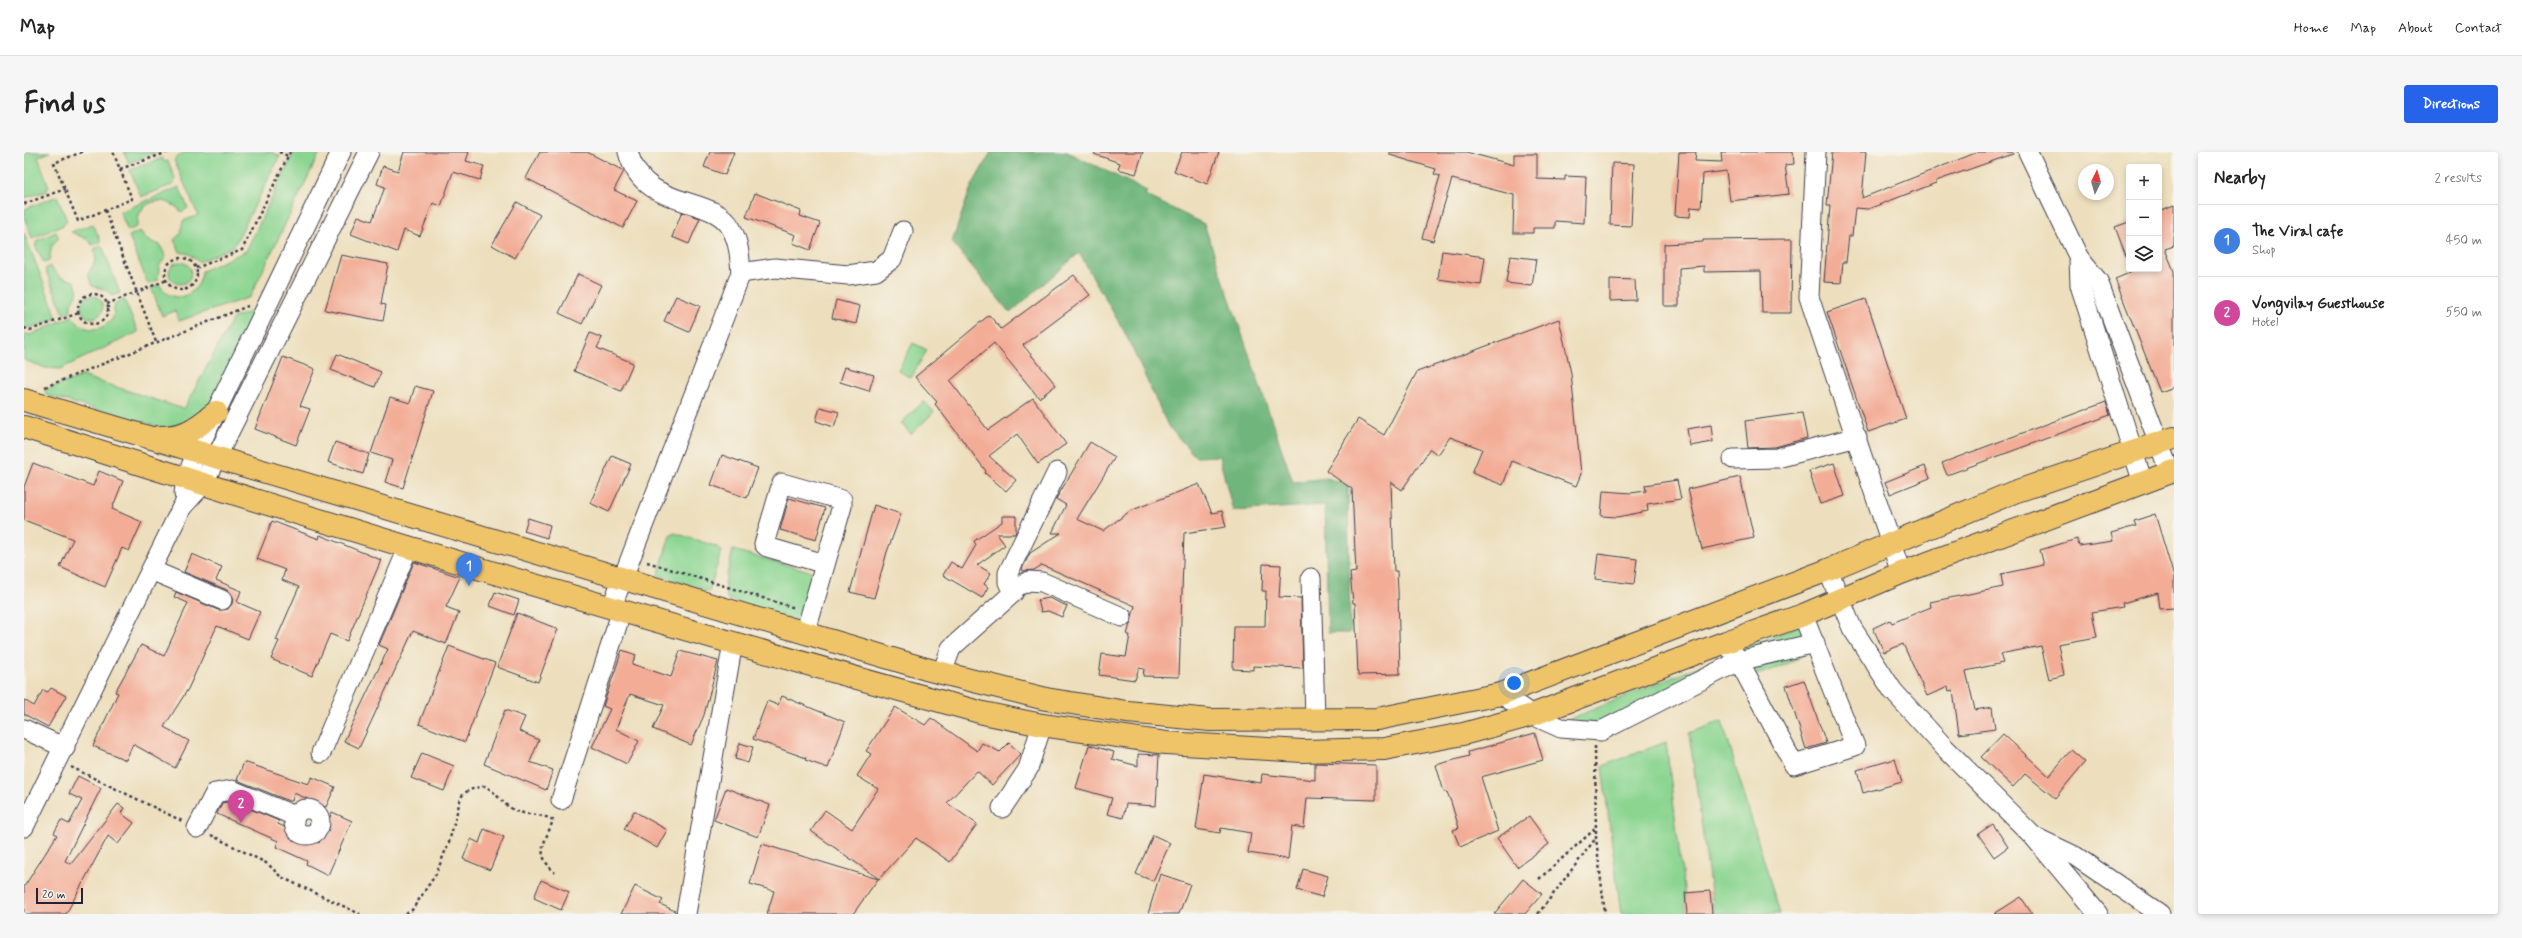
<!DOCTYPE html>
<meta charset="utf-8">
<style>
:root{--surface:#fff;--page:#f6f6f6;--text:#222;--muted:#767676;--line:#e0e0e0;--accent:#2563eb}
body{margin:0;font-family:Mynerve,sans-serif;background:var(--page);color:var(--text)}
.controls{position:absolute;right:12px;top:12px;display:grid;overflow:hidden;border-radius:4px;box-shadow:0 2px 6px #0003}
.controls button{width:36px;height:36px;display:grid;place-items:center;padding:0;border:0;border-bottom:1px solid var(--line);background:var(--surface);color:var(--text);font:20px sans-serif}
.compass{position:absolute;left:2054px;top:12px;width:36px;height:36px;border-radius:50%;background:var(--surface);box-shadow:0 2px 6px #0003;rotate:5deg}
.scale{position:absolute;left:12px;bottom:10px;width:47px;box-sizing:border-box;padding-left:4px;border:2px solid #22223b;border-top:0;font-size:11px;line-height:14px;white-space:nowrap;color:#22223b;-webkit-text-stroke:3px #f7f3e8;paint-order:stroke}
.you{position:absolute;left:1490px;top:531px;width:14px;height:14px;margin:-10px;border:3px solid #fff;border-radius:50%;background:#1a73e8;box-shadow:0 0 0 6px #1a73e833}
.badge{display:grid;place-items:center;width:26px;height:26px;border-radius:50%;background:var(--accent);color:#fff;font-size:13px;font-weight:700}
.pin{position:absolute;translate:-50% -33px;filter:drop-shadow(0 1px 2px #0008)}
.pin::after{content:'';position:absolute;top:21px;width:14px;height:12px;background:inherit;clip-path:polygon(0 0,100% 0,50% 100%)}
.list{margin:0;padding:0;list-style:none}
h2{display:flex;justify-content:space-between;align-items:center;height:52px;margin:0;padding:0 16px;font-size:17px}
h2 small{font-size:13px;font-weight:400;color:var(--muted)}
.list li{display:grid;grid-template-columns:26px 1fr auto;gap:12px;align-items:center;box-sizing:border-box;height:72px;padding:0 16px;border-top:1px solid var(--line)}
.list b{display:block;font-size:15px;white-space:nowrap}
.list p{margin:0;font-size:13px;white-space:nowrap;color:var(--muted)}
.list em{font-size:13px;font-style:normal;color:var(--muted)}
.icon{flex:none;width:22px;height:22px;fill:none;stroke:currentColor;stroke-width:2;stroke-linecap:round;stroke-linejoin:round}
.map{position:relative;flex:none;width:2150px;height:762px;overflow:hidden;border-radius:4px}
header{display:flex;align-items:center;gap:24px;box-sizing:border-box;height:56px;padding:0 20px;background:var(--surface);border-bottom:1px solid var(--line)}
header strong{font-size:19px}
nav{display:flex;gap:22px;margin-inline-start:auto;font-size:14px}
.intro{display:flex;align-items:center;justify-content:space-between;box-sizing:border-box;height:96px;padding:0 24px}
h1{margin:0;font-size:28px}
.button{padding:10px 18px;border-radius:4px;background:var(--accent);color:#fff;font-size:14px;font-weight:700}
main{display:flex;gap:24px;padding:0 24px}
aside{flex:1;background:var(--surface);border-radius:4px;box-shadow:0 2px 6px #0003}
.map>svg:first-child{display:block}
.green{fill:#8bd591;stroke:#567c66}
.forest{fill:#70b67b;stroke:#496c5b}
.building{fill:#f3ad97}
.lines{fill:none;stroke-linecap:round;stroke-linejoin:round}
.minor-casing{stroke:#403e4e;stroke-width:21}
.highway-casing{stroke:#403e4e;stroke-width:24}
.path{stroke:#403e4e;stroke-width:2.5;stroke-dasharray:3 3;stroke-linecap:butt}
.minor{stroke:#fff;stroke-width:19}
.highway{stroke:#efc469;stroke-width:22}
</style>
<header>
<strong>Map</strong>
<nav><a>Home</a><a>Map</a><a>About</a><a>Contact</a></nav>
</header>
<div class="intro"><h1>Find us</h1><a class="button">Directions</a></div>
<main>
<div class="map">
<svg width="2150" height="762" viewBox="0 0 2150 762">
<rect width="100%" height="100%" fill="#f7f3e8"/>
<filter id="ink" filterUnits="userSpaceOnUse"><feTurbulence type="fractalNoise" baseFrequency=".025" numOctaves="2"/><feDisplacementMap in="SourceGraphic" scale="8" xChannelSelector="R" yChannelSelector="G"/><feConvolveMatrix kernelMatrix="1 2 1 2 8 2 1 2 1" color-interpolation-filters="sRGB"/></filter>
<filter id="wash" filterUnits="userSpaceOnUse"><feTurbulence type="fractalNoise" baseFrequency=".012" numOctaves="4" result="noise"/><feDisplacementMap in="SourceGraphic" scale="16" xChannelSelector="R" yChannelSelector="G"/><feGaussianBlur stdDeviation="0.9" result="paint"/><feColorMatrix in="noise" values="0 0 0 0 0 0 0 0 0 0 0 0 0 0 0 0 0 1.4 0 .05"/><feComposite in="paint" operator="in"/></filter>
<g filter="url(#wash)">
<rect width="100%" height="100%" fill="#eddfbd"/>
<g class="green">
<path d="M0,0H26L14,5L25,35L23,36V39L0,46Z"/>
<path d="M100,0H133L105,11Z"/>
<path d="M160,0H247L256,4L210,94L175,110L165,102L156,100L150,88L156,82L159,69L174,63L150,8Z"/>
<path d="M270,0H296L226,145L155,169L151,159L138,164L127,135L136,133C148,156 177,143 178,119L222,99Z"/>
<path d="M138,6L140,10L144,9L151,26L150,32L117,45L106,18Z"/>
<path d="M155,35L164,56L157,60C143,41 111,48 114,74L104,79L96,60Z"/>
<path d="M33,44L43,69L39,71L40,73L8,86L0,65L1,57Z"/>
<path d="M69,72L77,90L68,93L63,87L47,80Z"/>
<path d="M116,79L123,88L136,93L142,105L135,114L134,128L124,132L105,84Z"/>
<path d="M32,80L35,86L28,93L25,109L20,111L11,93L13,92L12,89Z"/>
<path d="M0,81L32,163L31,167L6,176L0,174Z"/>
<path d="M78,94L96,141L88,144L82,138L68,134L64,122L72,108L70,97Z"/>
<circle cx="156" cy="121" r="11"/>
<path d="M26,114L36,125L50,129L54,139L47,151V159L40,162L21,117Z"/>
<circle cx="68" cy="155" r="11"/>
<path d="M100,147L114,180L36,217L22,216L0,208V181L6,183L48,164C59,181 77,181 89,166L91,151Z"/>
<path d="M235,157L186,253L177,263L142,277L22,243L21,238L58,224L160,257L209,166Z"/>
<path d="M889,191L903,198L887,226L874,219Z"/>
<path d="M900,249L910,260L887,282L877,271Z"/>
<path d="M651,381L694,395L697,400L685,440L634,423L646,384Z"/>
<path d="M709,398L789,420L778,463L773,469L703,447L701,431Z"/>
<path d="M1789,468L1794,472C1793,484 1785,496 1776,505C1769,511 1724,528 1715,525C1710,524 1709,521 1706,517L1577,572L1536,571Z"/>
<path d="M1698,569L1756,762H1690L1665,581Z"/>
<path d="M1642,590L1663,762H1597L1578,614Z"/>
</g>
<path class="forest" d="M967,0H1043L1123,39L1121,43L1180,72L1269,330L1303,326L1324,333L1326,481H1304L1301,353L1209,359L1195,304L1172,305L1144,274L1101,181L1055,101L986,161L928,90L947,35Z"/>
<g id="blocks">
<g class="building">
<path d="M380,0H445L442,9L460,14L456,28L429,20L417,54L409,51L396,84L380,78L373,100L327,82L334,64L348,69L361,35L353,32L359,14L374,19Z"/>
<path d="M516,0H563L600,19L590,38L613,49L599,76L502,26Z"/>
<path d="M686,0H710L701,23L680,15Z"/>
<path d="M1071,0H1119L1112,22L1094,17L1096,11L1070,2Z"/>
<path d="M1158,0H1195L1183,32L1150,19Z"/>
<path d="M1366,0H1442L1490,13V2H1513V27L1541,28V24L1562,25L1560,71L1531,69V76H1509V81H1489L1490,43L1428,27L1409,89L1398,86L1416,24L1410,22L1412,17L1366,3Z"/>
<path d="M1655,0H1672L1671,9L1698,10L1697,0H1769L1770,12L1761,13L1765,42L1706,49L1702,19L1679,22L1677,56L1667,55L1666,65L1651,64Z"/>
<path d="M1808,0H1842L1838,46L1954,0H1988L1989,2L1912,29V31L1844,57L1831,56L1828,84H1825L1822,110H1819L1817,131L1800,130L1806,54H1803Z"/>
<path d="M1588,11L1610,12L1607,74L1586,73Z"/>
<path d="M731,41L777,59L776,64L796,71L786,98L769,91L772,83L722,65Z"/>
<path d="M493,50L516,63L491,106L468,93Z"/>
<path d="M2150,53V94L2141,97L2150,119V235L2136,240L2091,127L2108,120L2107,117H2135V59Z"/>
<path d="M658,60L676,66L665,92L648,85Z"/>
<path d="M2105,70V108L2104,109L2091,75Z"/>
<path d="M1768,87L1767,161H1738L1737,119L1680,120V114L1655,116V154H1640V92L1679,90V88Z"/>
<path d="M1418,99L1461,105L1457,133L1414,127Z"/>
<path d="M317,103L364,112L357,152L362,153L359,169L301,158Z"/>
<path d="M1486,104L1512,107L1508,134L1482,131Z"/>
<path d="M554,122L577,133L558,172L535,161Z"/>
<path d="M1050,123L1066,143L999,193L1032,233L1015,246L970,191L926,229L964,278L1009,246L1042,292L1014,312L993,282L965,304L992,328L982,339L961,321L962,319L911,252L913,250L891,225L965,163L977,177Z"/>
<path d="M1586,127L1611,128L1612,148L1586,149Z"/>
<path d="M652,144L676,154L665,180L640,169Z"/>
<path d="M1842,147L1882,267L1844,280L1803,160Z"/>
<path d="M812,148L836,154L832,172L808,166Z"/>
<path d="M1535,167L1547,221L1557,322L1552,334L1488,309L1479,333L1448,321L1458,297L1426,285L1414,303L1406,297L1378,338L1367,330L1370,419H1373L1374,439L1376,522L1334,523L1331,451H1329L1326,421L1332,420L1328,337L1302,319L1334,267L1360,283L1393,220Z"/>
<path d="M566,181L578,186L573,196L609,211L597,239L550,219Z"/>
<path d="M313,202L357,220L351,235L307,218Z"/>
<path d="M259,205L291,217L276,254L286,257L272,293L231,277Z"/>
<path d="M821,215L850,223L845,239L816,230Z"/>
<path d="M391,234L409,239L379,336L361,330L368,308L347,301L366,245L386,251Z"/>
<path d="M2082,250L2086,263L1923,323L1918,311Z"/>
<path d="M796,255L815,260L810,275L792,269Z"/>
<path d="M1778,261L1783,286L1751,295L1724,296L1721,269Z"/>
<path d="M1687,273L1689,290L1666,294L1663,277Z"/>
<path d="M311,290L345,302L339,322L304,310Z"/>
<path d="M1066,290L1091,305L1053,367L1079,379L1106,359L1175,332L1188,361L1198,359L1202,375L1160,381L1155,525L1119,524L1120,517L1115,516L1111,528L1075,523L1078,502L1102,505L1106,483H1103L1111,454L1018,413L1010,418L999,419L998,417L1006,401L1037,381H1028L1042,353L1032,347Z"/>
<path d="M698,303L734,316L723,346L687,333Z"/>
<path d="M588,304L607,312L585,360L566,351Z"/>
<path d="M9,311L69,334L75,319L99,329L88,357L118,370L105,399L98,396L81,435L36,415L49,387L0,368V335Z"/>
<path d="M1810,311L1821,344L1796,352L1785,319Z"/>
<path d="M1901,314L1906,326L1866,342L1861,330Z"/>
<path d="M1716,325L1730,386L1678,397L1664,337Z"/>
<path d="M1653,328L1657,347L1623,352L1624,359L1593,365L1577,364L1579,339L1607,341L1622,339L1621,333Z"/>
<path d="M765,346L801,356L792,388L756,378Z"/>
<path d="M850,353L877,362L863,400L850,446L826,440Z"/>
<path d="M2131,362L2150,425V456L2136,457L2134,441L2098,451L2099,455L2068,460L2073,485L2034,492L2040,523L2025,527L2017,494L1976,502L1979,511L1942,519L1951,558L1968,555L1971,577L1935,582L1929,538L1925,539L1924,535L1903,544L1879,492L1860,500L1849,476L1866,468L1868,471L1907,455L1906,450L1979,435L1977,422L2020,413L2016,398L2053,387L2055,394L2089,389L2087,381L2112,374L2110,369Z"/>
<path d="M978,364H992V379L991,382H973L981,393L953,413L967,421L960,432L964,435L958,446L919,423L927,410L938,417L952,393L950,389L978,370Z"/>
<path d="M504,366L526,373L523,386L500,379Z"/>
<path d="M248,369L295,387L296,383L357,408L323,489L306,482L288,524L247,507L255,489L252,488L275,435L258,428L261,418L233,407Z"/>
<path d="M168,402L198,415L192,428L217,439L213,450L236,460L224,487L193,474L164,537L140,575L165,589L151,616L109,592L102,608L69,594L94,541L91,540L117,493L140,504L164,451L150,445L152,440L194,458L204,457L208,452L209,446L203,438L160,420Z"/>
<path d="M1574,402L1613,407L1610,432L1571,427Z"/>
<path d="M390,410L436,425L422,455L435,460L422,492L389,479L335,596L320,589L364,497L355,493Z"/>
<path d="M1239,412L1257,413L1255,445L1277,446L1279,516L1229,514V518L1209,517L1210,474H1241L1242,439H1238Z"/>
<path d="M471,440L495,448L490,463L466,454Z"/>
<path d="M1025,446L1043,454L1038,465L1024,459L1017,460L1014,448Z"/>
<path d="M493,461L534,477L514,530L473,515Z"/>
<path d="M425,494L471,511L441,590L395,572Z"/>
<path d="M598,498L612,503L608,512L647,525L656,499L694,509L680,563L667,593L629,577L640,553L606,542L592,577L615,589L603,612L568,595L586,557L579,554Z"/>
<path d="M1780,528L1802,591L1782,597L1762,534Z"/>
<path d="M27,536L42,544L24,575L0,562V548L10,554L19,538L24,540Z"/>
<path d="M758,544L821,570L804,616L781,608L782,606L729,587L743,549L754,553Z"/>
<path d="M871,555L901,573L907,566L953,599L958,591L976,600L985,591L997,602L968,633L953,619L923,651L953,672L926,710L892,686L855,727L787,679L801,658L828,677L854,637L833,624L847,602L842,599Z"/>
<path d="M481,558L501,565L495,579L515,588L506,610L529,618L522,638L460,612Z"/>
<path d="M1511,581L1519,608L1457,625L1474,679L1436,695L1429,678L1435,676L1427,650L1423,640H1420L1412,613L1445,604L1444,600Z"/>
<path d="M1979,582L2025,624L2047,598L2061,610L2031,646L2001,622L1989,635L1957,605Z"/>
<path d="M716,591L729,595L724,611L711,607Z"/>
<path d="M1065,593L1090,600L1088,607L1114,614V602L1135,603L1132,654L1102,652L1099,666L1083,662L1088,646L1052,636Z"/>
<path d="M398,601L430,614L420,639L387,626Z"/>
<path d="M1871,607L1878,630L1839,641L1833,618Z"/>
<path d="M220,610L284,632L288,625L311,635L302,655L270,641L268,649H265L213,628Z"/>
<path d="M1291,611L1352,613V648L1283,646L1280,676L1268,674L1264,707L1224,701L1227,681L1197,676L1196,681L1172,677L1180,622L1237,631L1238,622L1291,628Z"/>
<path d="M54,624L77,636L41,709L47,712L94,652L100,656L97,661L110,671L94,692L84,684L42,762H0V735L33,683L30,681L37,668L45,672L58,648L45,642Z"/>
<path d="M702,636L746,653L734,685L690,668Z"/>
<path d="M207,649L255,669L254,672L295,691L308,660L328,669L304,723L282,712L283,709L252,695L254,689L193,662L198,651Z"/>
<path d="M610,659L643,678L633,696L600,677Z"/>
<path d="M1505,664L1525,692L1493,715L1473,686Z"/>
<path d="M1969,672L1984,695L1970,705L1954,682Z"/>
<path d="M460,677L480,685L466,718L439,707L447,687L455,691Z"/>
<path d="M1129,683L1146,691L1129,729L1112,722Z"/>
<path d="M738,692L854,727L829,762H743L750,739L726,732Z"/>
<path d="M1279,717L1304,724L1298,745L1273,738Z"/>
<path d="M1136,722L1166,732L1155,762H1124Z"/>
<path d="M1499,727L1518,742L1501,762H1470Z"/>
<path d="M517,728L545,740L537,758L510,746Z"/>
<path d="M611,734L639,748L636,752L651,759V762H597Z"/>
<path d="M1686,739L1688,762H1663L1661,741Z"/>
<path d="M1997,745L2008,762H1970Z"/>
</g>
</g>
</g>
<g filter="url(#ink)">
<use href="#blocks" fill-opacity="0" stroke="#403e4e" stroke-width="1"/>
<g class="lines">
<g class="minor-casing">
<g id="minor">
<path d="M1792,0L1785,145L1877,421"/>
<path d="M2004,0L2055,106L2074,129L2146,321"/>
<path d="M2055,106L2056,133L2119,331"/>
<path d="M717,121L751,116L824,123L852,119L868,107L879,79"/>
<path d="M1709,307L1753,306L1833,285"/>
<path d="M160,342L162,327L173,299L317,0"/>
<path d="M127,418L198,448"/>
<path d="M1804,418L1828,476L1869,539L1921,596L2009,684L2074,762"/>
<path d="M1287,426L1291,567"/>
<path d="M988,437L1005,429L1018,430L1098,465"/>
<path d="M588,454L717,121C716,106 715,90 707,76C689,42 620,60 604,0"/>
<path d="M781,482L818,354V348L758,331L740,392L743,395L801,412"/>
<path d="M1702,490L1715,509L1770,613L1831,594L1779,463"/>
<path d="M918,521L927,496L989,441L984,430V421L1033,320"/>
<path d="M1477,542L1508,563L1537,576L1577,579L1715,509L1791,491"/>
<path d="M0,577L41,596"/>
<path d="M297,601L385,394"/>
<path d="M537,648L598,458"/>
<path d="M978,656L1004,617L1018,573"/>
<circle cx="283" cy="670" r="13"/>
<path d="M0,675L158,355L179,332L345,0"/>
<path d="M173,676L191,641L208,638L271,664"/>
<path d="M2013,686L2051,704L2136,762"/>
<path d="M662,762L709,490"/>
</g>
</g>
<g class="highway-casing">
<g id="highway">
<path d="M0,248L902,517L1022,547L1103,560L1186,568L1353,567L1477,542L1804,418L1990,340L2150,286"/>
<path d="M0,275C317,377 637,473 959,561L1018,573L1142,591L1278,599L1360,597L1439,582L1508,563L1702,490L1779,463L1877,421L2150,319"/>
<path d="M135,285C163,285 172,276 192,260"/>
</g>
</g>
<g class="path">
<path d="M58,0L30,11L54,69L108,47L89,0"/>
<path d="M255,0L264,4"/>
<path d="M96,17L144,0"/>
<path d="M0,52L41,37"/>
<path d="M81,58L132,190"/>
<circle cx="157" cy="122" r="16"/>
<path d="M172,116L218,98L266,0"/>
<circle cx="69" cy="157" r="15"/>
<path d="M83,152L143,128"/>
<path d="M0,176L6,178L55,161"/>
<path d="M21,235L224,154"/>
<path d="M623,410L771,456"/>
<path d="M1571,594L1572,686L1581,762"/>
<path d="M47,615L158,669"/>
<path d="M187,683L244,712L257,725L336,762"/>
<path d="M1515,727L1572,676"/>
<path d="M382,762L388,758L412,722L425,690L437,645C443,637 452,636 461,634C472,640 479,653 490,658C503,664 517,661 529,668C520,694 510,700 531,721"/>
<path d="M1514,762L1572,686"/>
</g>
<use href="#minor" class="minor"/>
<use href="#highway" class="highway"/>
</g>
</g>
</svg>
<div class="controls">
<button>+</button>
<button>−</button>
<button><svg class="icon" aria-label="layers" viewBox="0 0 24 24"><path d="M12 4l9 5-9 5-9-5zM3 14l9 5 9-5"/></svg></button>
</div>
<svg class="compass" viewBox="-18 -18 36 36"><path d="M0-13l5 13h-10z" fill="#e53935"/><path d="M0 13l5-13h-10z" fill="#767676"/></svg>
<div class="scale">20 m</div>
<div class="you"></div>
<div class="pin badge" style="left:445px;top:434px;background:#3f7fe0">1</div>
<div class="pin badge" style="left:217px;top:671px;background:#d1479c">2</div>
</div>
<aside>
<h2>Nearby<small>2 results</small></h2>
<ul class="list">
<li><span class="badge" style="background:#3f7fe0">1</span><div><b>The Viral cafe</b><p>Shop</p></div><em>450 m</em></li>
<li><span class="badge" style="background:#d1479c">2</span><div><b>Vongvilay Guesthouse</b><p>Hotel</p></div><em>550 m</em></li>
</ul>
</aside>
</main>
